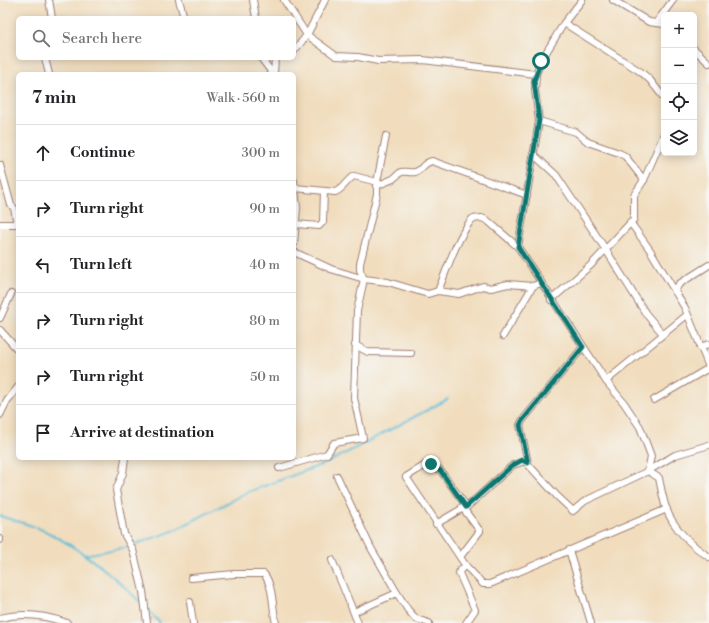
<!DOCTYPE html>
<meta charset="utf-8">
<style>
:root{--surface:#fff;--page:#f2f2f2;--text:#202124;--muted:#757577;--line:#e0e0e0}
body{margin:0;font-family:"Libre Bodoni",serif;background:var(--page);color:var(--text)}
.controls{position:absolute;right:12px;top:12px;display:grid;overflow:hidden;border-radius:6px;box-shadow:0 2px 10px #0003}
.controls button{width:36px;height:36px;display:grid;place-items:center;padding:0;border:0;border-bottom:1px solid var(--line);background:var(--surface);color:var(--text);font:20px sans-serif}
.stop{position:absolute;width:12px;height:12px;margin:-9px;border:3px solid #0f766e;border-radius:50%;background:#fff}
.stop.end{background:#0f766e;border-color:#fff;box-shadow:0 1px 4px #0008}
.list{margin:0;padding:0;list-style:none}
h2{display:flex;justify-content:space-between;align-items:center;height:52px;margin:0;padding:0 16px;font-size:17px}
h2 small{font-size:13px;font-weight:400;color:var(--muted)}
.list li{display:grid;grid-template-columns:26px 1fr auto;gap:12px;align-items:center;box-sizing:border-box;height:56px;padding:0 16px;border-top:1px solid var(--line)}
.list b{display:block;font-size:15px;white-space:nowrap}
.list em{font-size:13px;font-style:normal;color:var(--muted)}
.icon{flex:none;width:22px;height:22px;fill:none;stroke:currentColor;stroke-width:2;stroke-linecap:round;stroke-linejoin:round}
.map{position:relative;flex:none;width:709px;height:623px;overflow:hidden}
.search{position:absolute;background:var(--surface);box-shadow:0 2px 10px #0003;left:16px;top:16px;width:280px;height:44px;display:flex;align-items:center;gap:10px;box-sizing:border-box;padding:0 14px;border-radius:6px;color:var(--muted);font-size:15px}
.panel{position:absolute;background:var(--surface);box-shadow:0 2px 10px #0003;left:16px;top:72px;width:280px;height:388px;border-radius:6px}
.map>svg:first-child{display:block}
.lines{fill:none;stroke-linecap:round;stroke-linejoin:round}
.stream{stroke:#5abcd8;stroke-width:2}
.street-casing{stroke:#9e7e74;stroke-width:8}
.street{stroke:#fff;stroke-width:6}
.route{stroke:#0f766e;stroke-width:5}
</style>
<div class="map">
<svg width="709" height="623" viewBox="0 0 709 623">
<rect width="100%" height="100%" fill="#f6f6f2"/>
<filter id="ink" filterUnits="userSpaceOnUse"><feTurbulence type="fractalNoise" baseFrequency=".025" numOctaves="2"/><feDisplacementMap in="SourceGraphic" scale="8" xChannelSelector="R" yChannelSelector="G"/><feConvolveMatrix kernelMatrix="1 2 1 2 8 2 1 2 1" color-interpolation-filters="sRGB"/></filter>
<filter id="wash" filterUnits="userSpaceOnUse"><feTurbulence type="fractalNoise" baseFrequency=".012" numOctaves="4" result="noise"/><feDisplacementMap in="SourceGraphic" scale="16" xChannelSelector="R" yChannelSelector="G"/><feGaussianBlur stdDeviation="0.9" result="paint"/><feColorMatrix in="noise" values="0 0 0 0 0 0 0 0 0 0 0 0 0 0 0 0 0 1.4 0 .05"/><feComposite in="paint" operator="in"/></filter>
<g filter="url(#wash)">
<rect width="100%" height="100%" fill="#f1ddbd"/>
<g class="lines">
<g class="stream">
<path d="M0,516C15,521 33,525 47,532C81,549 116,577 143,605"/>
<path d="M84,555L128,547L173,531L248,492L329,462L448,399"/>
<path d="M147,609L160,623"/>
</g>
</g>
</g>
<g filter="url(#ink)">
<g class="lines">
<g class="street-casing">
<g id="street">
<path d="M49,0L52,18"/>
<path d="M179,0L184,18"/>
<path d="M253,0L256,18"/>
<path d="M284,0L307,35L336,56L358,57L378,61L423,60L536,74"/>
<path d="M613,0L649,22L664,24"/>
<path d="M564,23L641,72L650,80L664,98"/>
<path d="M656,23L673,0"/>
<path d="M694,49L709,63"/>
<path d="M294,51L307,35L325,0"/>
<path d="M45,58L49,74"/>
<path d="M261,58L273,74"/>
<path d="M274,74L275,58"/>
<path d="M539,121L576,132L588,142L619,153L625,156L644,180"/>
<path d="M533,154L556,175L606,250L646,314L663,334"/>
<path d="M0,165L11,205L14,208L17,224"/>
<path d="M294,181L297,208L294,244"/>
<path d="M377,182L386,136"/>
<path d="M376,186L393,179L401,172C406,171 411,173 415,172C422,171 422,163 432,161L527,195"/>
<path d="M630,222L650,250L685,308L709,367"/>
<path d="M0,224H18"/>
<path d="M296,224L319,226L323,222L324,191"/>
<path d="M518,247L539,121L535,90L536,74L541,61L564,23L582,0"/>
<path d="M294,252L331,269L364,279L388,282L428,294L438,291L459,294L483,286L491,288L508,284L533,286L541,283"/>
<path d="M438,291C448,267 456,240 472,219L482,218L488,221L518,247L606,381L624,403L640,427L651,456L648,471L659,478C661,488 663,499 666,508C673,528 692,546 709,557"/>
<path d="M675,291L679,284L709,265"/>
<path d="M551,300L591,265L634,219V195L644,180L664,134"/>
<path d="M0,318L11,294"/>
<path d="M0,330L18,350"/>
<path d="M503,336L533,286"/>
<path d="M355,345L368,352L411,353"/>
<path d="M700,347L709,344"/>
<path d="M606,381L687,315"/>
<path d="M654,400L709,368"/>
<path d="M0,415L7,401L18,387"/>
<path d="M125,458L123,473L116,490L124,534L133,550L143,591L147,623"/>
<path d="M528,463L520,425L522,421L583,347"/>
<path d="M279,468L327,454L334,443L363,438L354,398L357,311L364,279L360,270V264L377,194V182L354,176C346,180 343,190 335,192L295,188"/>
<path d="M337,476L371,548L397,593L408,610L416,619L429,623"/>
<path d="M667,509L490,584H483L466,566L406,477L427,464H431L433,467L440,470L467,507L513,465L525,461L557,496L573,511L585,501L648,471L675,455L709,445"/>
<path d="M436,524L465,507"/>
<path d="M0,540V539"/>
<path d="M569,550L591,623"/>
<path d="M460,557L480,531L462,507"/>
<path d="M332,560L358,623"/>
<path d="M466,566L460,570L459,573L475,610L466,623"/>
<path d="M191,578L234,574H264C274,587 272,608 276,623"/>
<path d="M190,602L193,623"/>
<path d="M354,612L397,593"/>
<path d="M0,618C23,612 45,615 67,623"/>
</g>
</g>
<use href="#street" class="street"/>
</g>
</g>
<g class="lines" filter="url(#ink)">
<path class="route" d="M431,464L433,467L440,470L466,507L513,465L522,460L528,463L520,425L522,421L583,347L518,247L539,120L534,81L541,61"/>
</g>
</svg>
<div class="controls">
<button>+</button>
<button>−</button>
<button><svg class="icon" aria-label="locate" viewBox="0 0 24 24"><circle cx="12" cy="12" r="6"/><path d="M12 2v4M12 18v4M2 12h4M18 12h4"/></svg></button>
<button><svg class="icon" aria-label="layers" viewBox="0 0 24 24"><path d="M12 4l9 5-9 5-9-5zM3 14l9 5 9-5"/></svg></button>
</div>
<div class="stop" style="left:541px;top:61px"></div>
<div class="stop end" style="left:431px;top:464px"></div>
<div class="search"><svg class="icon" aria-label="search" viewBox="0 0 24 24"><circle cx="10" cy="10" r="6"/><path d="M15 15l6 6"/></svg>Search here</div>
<section class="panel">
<h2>7 min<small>Walk · 560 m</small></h2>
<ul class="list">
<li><svg class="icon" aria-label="ahead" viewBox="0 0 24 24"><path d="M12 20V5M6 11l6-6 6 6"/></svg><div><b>Continue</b></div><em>300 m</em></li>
<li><svg class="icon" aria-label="right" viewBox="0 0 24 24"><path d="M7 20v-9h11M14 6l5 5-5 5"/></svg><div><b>Turn right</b></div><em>90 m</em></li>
<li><svg class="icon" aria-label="left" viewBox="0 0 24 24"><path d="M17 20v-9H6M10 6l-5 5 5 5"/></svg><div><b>Turn left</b></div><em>40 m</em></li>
<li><svg class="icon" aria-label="right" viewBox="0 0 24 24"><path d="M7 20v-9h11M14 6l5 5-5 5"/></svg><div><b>Turn right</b></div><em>80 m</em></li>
<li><svg class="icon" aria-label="right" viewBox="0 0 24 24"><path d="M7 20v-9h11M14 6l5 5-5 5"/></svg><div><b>Turn right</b></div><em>50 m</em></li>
<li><svg class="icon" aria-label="arrive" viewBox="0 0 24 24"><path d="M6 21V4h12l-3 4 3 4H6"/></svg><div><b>Arrive at destination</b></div></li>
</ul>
</section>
</div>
